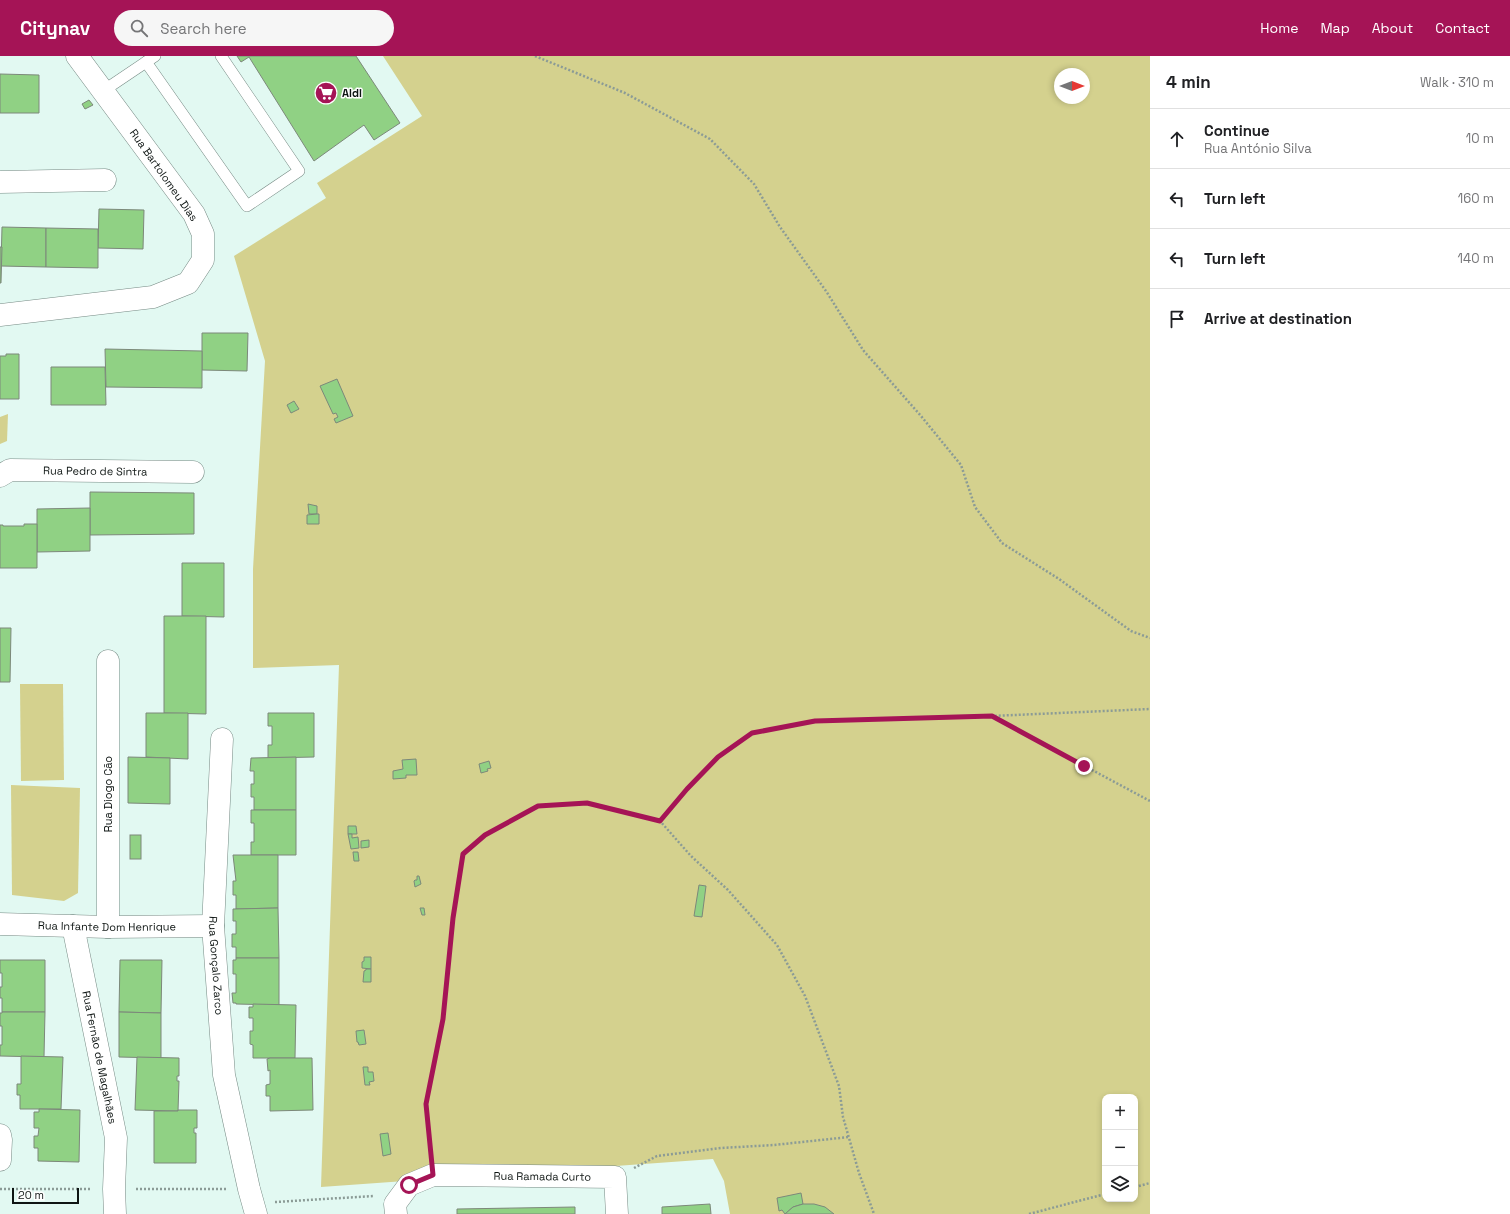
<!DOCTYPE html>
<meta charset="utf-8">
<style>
:root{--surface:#fff;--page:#f6f6f6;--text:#202124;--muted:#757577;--line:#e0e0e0;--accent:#a51456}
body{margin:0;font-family:"Space Grotesk",sans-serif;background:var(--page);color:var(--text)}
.controls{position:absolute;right:12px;bottom:12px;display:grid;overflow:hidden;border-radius:8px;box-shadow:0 2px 6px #0003}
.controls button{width:36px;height:36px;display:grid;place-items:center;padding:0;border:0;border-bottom:1px solid var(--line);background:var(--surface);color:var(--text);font:20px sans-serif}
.compass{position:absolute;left:1054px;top:12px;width:36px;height:36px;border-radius:50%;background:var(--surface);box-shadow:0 2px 6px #0003;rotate:90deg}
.scale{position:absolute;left:12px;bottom:10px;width:67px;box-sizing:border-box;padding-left:4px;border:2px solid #0e1513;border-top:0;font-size:11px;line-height:14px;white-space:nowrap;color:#0e1513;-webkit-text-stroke:3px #fff;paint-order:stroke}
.stop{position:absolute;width:12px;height:12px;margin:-9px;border:3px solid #a51456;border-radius:50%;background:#fff}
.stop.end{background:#a51456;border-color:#fff;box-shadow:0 1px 4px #0008}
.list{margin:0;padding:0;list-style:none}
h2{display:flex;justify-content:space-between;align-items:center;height:52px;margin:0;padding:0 16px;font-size:17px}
h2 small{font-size:13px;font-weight:400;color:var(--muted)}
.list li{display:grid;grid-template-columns:26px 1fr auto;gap:12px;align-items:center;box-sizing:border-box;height:60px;padding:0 16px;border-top:1px solid var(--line)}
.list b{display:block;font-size:15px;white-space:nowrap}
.list p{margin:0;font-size:13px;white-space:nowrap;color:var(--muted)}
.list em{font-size:13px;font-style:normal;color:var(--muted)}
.icon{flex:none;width:22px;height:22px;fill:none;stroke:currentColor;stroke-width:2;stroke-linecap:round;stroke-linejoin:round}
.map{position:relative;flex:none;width:1150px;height:1158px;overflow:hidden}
header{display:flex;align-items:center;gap:24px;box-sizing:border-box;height:56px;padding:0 20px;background:var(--accent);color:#fff}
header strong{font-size:19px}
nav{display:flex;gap:22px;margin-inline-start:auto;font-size:14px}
.search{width:280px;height:36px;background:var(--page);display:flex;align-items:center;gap:10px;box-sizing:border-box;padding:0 14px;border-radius:22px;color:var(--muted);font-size:15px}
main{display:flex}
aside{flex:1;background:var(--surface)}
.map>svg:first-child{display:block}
.green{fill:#d4d18e;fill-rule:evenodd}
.building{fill:#90d184;stroke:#7c887a}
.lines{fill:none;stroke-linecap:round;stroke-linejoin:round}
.lane-casing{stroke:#768a84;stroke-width:12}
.street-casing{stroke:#768a84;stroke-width:23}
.path{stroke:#8b9b96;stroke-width:2.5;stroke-dasharray:2 2;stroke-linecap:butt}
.lane{stroke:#fff;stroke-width:11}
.street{stroke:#fff;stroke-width:22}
.route{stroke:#a51456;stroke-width:5}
.labels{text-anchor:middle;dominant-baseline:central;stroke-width:3;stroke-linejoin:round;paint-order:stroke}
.poi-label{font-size:11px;font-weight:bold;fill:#0e1513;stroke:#fff;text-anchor:start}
.street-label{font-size:11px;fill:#0e1513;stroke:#fff}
</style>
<header>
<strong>Citynav</strong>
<div class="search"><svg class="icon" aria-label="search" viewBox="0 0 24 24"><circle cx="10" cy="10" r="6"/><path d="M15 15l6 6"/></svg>Search here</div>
<nav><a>Home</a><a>Map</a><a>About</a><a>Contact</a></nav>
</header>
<main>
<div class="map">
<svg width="1150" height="1158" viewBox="0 0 1150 1158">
<rect width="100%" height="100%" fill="#e2f9f2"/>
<g class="green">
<path d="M383,0H1150V1158H730L724,1125L713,1103L321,1131L339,609L253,612V513L265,305L234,200L326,142L317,127L422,60ZM1060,18H1084V42H1060ZM1105,1041H1135V1143H1105Z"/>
<path d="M8,358L7,385L0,388V361Z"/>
<path d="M20,628H63L64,724L21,725Z"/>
<path d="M11,729L80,732L78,837L64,845L12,839Z"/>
</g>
<g class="building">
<path d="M237,0H356L400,67L374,84L364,69L314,105L249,1L241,6Z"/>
<path d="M0,18L39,19V57H0Z"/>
<path d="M89,44L93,49L85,53L82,48Z"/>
<path d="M99,153L144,154L143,193L98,192Z"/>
<path d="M2,171L46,172V211L1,210Z"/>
<path d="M46,172L98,173V212L46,211Z"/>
<path d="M0,191H2L1,227H0Z"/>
<path d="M202,277H248L247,315L202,314Z"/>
<path d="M105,293L202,295V332L106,331Z"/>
<path d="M6,298H19V343H0V300H6Z"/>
<path d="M51,311H105L106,349H51Z"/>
<path d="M337,323L353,360L336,367L334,363L338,361L336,357L333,358L320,330Z"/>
<path d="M294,345L299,353L291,357L287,349Z"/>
<path d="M90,436L194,437V478L90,479Z"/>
<path d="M308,448L317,450V458H309Z"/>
<path d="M90,452V495L37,496V453Z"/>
<path d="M317,458H319V468H307V459Z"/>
<path d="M24,468H37V512H0V469H3V470H24Z"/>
<path d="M182,507H224V561L182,560Z"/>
<path d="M164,560H206V658L164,657Z"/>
<path d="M0,572H11L10,626H0Z"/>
<path d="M146,657H188V703L146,701Z"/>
<path d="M268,657H314V701L268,702V689H272V670H268Z"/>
<path d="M128,701L170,702V748L128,747Z"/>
<path d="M296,701V754H254V741H251V728H254V715H250L251,702Z"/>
<path d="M416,703L417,719H406V722L393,723V715L403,713L402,704Z"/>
<path d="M489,705L491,712L487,713L488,715L481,717L479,708Z"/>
<path d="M251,754H296V799H251V786H254V767H251Z"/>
<path d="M348,770H356L357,778H348Z"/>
<path d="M348,778H352V782L358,781L359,792L351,793Z"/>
<rect x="130" y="779" width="11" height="24"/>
<path d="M369,784V791L361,792V785Z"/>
<path d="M353,796H358L359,805H354Z"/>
<path d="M233,799H278V852L236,853V839H233V825H236Z"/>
<path d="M417,820H419L421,828L415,831L414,825L415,824H417Z"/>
<path d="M699,829L706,830L702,861L694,860Z"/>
<path d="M278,852L279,902H236V891H232V878H236V865H233V853Z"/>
<path d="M420,852H424L425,859H422Z"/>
<path d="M364,901H371V913L362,912V906L364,905Z"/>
<path d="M236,902H279V949L236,948V947H233L232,937H236V918H233V904H236Z"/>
<path d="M0,904H45V956H2V942H0V931H2V917H0Z"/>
<path d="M120,904H162L161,957L119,956Z"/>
<path d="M366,913H371V926H363L364,915L366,914Z"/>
<path d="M253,948L296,949L295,1002H253V989L250,988V975H253V962H249V951H253Z"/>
<path d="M2,956H45L44,1001L0,1000V989H2V970H0V957H2Z"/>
<path d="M119,956L161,957V1002L119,1001Z"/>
<path d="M364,974L366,988L359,989L358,986H357L356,975Z"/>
<path d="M21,1000L63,1001L61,1053H20V1039H17V1028H21Z"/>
<path d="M137,1001L179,1002V1020H177V1025H179L178,1055L135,1054Z"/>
<path d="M270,1002H312L313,1054L270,1055V1040H266V1029L270,1028V1014L268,1015L267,1003Z"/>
<path d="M363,1011H368V1016H373L374,1025L369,1026L370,1029H365Z"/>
<path d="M39,1053L80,1054L79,1106L38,1105V1092H34V1080H38L39,1072H34V1056H39Z"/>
<path d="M178,1054H197V1072H194V1077H196V1107H154V1055H178Z"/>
<path d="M388,1077L391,1098L383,1100L380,1078Z"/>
<path d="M801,1137L803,1148L793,1151L785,1158L782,1154L779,1155L777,1142Z"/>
<path d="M710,1148L711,1158H662V1151Z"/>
<path d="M803,1148H814L825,1151L834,1158H785L793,1151Z"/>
<path d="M575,1151V1158H457V1153Z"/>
</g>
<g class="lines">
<g class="lane-casing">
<g id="lane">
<path d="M146,6L247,150L299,115L221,0"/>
<path d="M103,35L155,0"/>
</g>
</g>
<g class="street-casing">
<g id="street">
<path d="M0,126L105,124"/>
<path d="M0,259L153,241L188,227L203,204V178L194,158L77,0"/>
<path id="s1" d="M0,420L10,414L193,416"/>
<path d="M108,605V871"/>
<path id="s2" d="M222,683L213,870L224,1019L249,1133L256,1158"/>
<path id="s3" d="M0,868L108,871L213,870"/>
<path id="s4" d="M73,870L116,1082L114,1133L115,1158"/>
<path d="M0,1079L1,1084L0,1104"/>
<path id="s5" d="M396,1158L395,1148L409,1129L433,1119L615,1121L617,1158"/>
</g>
</g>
<g class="path">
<path d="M535,0L625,37L710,83L754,128L780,171L826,235L863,294L921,360L961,409L975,451L1002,487L1059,523L1131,575L1150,582"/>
<path d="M993,661L1150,745"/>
<path d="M660,765L687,733L718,701L752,677L815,665L992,660L1150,653"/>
<path d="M431,1098L426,1048L443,963L453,862L463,798L485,779L538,750L587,747L660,765L691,800L728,834L777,889L805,940L839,1030L843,1061L859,1117L874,1158"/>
<path d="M634,1112L657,1100L721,1092L774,1089L849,1081"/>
<path d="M1135,1131L1150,1127"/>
<path d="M0,1133H91"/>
<path d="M136,1133H227"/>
<path d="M275,1146L374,1140"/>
<path d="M1029,1158L1105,1138"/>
</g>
<use href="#lane" class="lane"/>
<use href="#street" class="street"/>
</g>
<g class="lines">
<path class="route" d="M409,1129L433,1119L426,1048L443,963L453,862L463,798L485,779L538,750L587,747L660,765L687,733L718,701L752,677L815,665L992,660L1084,710"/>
</g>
<defs>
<g id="supermarket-disc" transform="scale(1.15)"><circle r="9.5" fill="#a51456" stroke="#fff"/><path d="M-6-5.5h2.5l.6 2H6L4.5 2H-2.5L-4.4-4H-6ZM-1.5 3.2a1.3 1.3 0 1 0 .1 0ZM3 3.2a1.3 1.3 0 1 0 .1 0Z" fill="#fff"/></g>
</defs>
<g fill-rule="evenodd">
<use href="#supermarket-disc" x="326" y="37"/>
</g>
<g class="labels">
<g class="poi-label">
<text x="342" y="37">Aldi</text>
</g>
<g class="street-label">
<text transform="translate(164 119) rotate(55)">Rua Bartolomeu Dias</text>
<text stroke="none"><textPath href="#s1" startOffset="97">Rua Pedro de Sintra</textPath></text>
<text transform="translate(108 738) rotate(-90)">Rua Diogo Cão</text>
<text stroke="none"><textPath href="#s3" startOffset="107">Rua Infante Dom Henrique</textPath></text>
<text stroke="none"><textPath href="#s2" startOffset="227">Rua Gonçalo Zarco</textPath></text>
<text stroke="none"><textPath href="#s4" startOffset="134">Rua Fernão de Magalhães</textPath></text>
<text stroke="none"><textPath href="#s5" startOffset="169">Rua Ramada Curto</textPath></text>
</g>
</g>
</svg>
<div class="controls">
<button>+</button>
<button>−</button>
<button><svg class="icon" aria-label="layers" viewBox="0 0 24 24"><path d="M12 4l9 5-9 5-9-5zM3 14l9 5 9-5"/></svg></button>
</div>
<svg class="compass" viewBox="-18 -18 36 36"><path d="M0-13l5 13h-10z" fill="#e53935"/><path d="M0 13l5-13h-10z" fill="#757577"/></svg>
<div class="scale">20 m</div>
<div class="stop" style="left:409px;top:1129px"></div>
<div class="stop end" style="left:1084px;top:710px"></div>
</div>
<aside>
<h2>4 min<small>Walk · 310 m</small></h2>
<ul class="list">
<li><svg class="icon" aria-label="ahead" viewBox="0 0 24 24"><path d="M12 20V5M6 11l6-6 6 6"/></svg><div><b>Continue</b><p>Rua António Silva</p></div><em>10 m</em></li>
<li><svg class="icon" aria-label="left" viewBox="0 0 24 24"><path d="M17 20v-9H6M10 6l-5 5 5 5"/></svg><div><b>Turn left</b></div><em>160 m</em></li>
<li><svg class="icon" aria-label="left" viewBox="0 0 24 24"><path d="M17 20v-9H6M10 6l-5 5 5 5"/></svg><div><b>Turn left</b></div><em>140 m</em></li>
<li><svg class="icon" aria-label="arrive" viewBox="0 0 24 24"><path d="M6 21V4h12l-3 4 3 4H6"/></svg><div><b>Arrive at destination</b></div></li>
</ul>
</aside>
</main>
